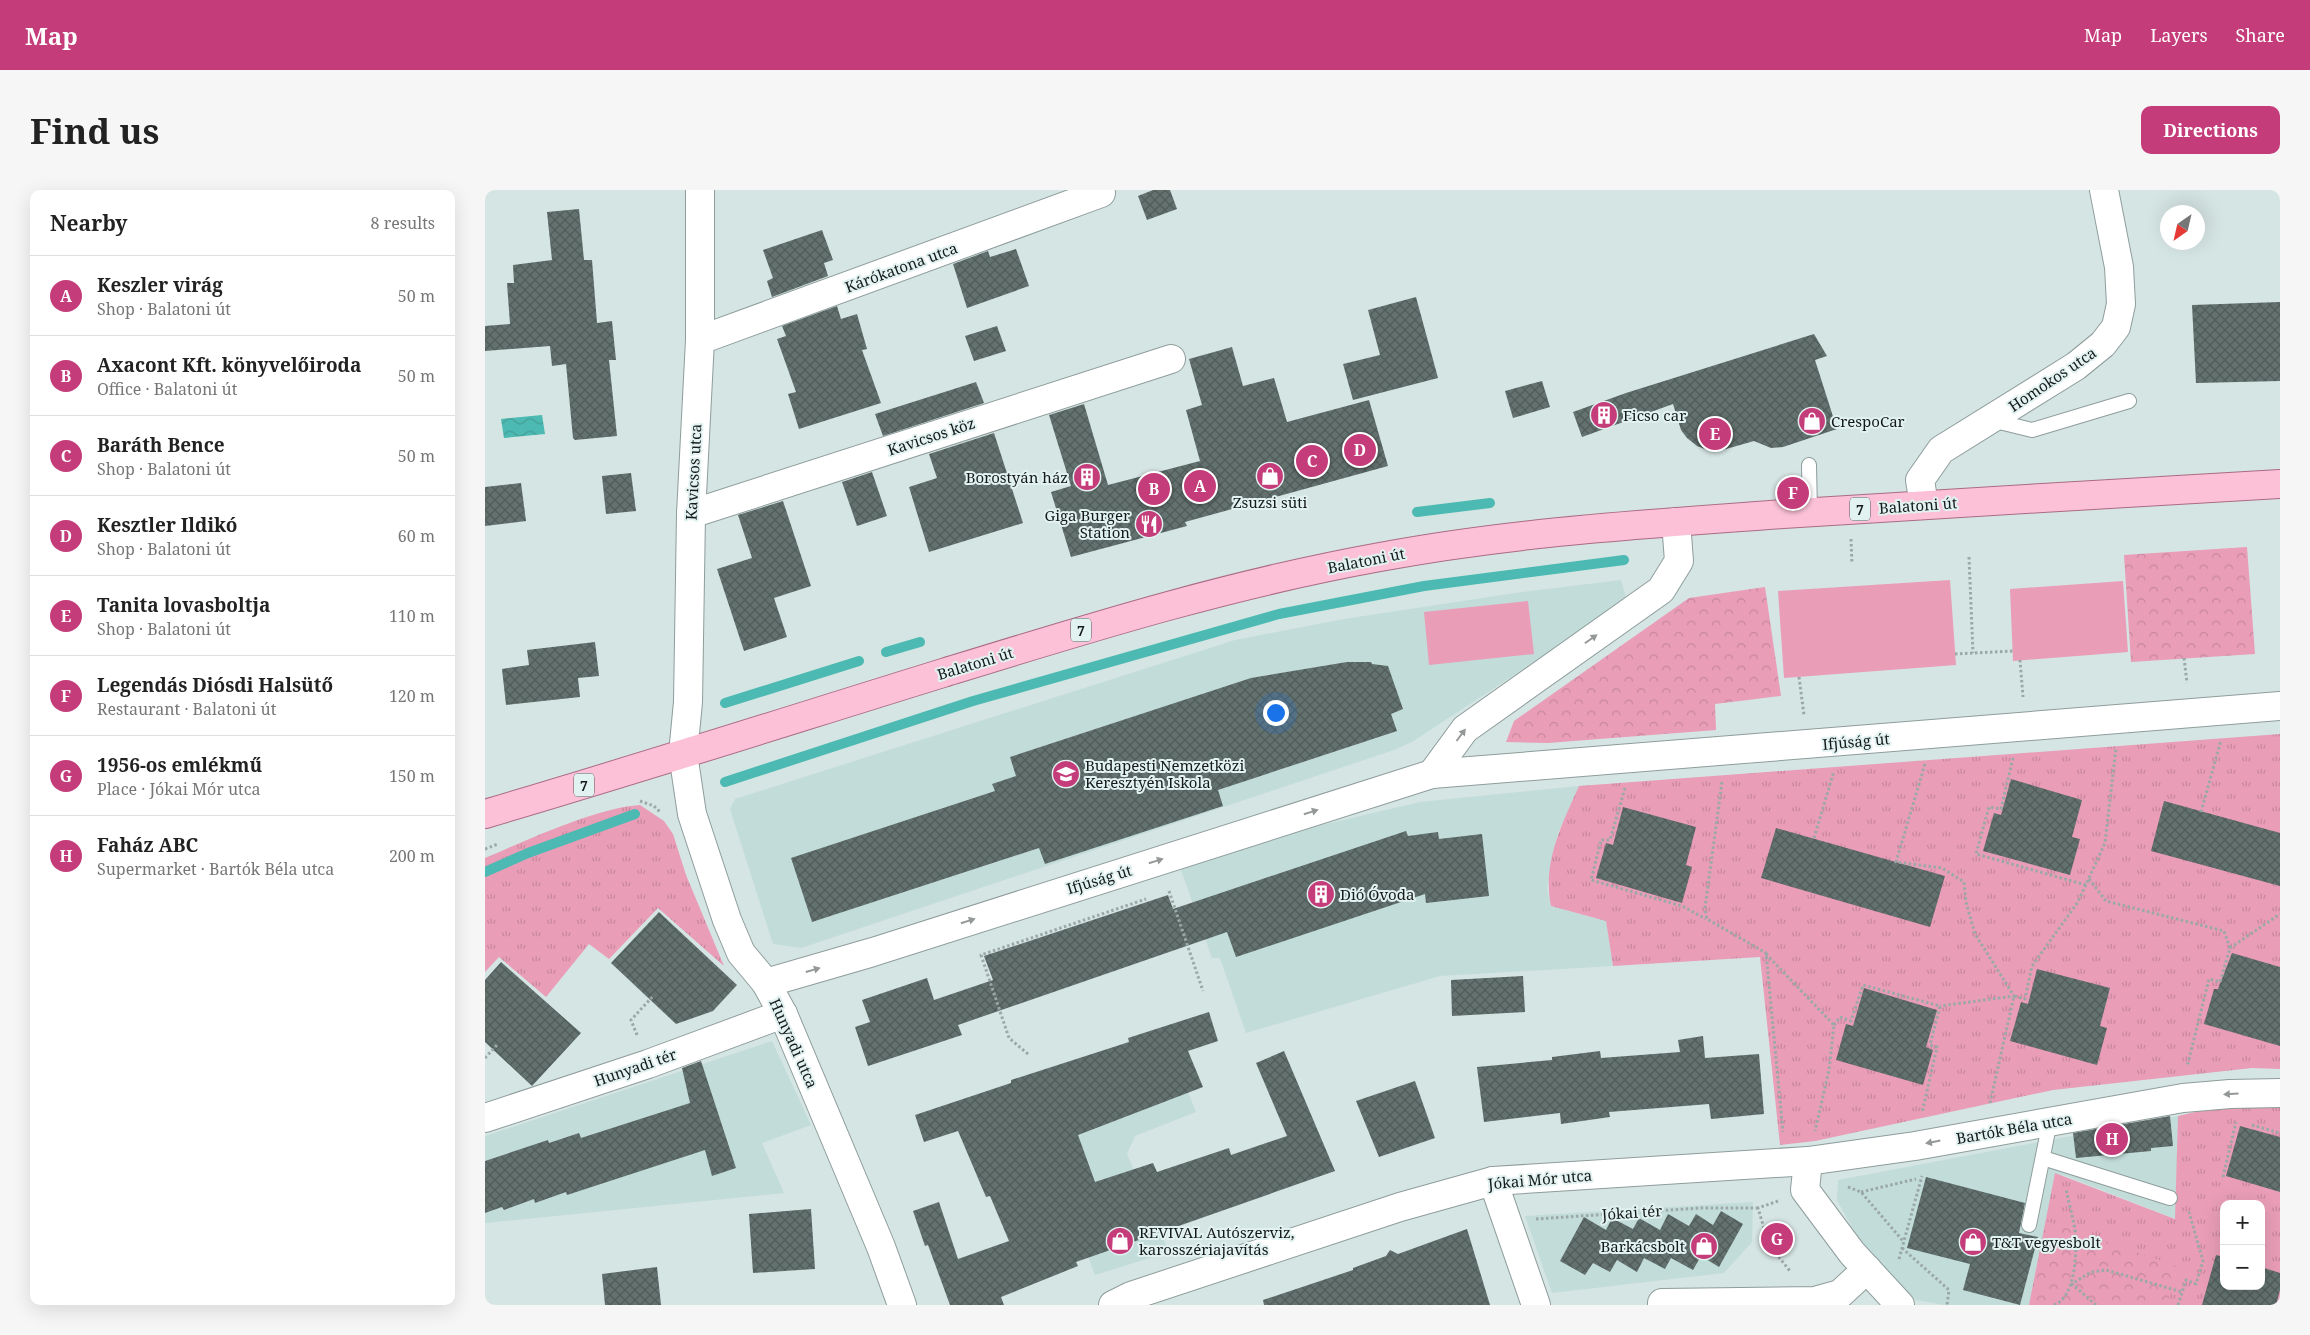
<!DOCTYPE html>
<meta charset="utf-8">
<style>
:root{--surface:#fff;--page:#f6f6f6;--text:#222;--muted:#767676;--line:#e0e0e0;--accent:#c43c79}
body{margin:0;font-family:"Noto Serif",serif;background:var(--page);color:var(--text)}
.controls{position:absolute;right:15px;bottom:15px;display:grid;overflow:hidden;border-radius:10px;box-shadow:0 5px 20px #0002}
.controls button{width:45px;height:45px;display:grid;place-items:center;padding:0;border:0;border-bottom:1px solid var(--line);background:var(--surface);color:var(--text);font:25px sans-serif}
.compass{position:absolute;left:1675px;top:15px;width:45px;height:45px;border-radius:50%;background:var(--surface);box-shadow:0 5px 20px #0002;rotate:214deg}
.you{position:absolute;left:790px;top:522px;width:18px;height:18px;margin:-12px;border:4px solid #fff;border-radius:50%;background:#1a73e8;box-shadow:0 0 0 8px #1a73e833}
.badge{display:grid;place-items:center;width:32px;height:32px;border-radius:50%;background:var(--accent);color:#fff;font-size:16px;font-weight:700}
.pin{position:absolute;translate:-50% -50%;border:2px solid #fff;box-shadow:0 1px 5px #0006}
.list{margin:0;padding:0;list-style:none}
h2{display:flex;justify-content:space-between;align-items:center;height:65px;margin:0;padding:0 20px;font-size:21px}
h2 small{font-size:16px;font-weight:400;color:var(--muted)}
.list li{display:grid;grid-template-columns:32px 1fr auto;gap:15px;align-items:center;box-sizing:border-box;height:80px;padding:0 20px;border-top:1px solid var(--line)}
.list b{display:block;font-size:19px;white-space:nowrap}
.list p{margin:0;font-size:16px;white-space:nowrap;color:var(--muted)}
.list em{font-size:16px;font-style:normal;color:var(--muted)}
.map{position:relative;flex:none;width:1795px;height:1115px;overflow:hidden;border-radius:10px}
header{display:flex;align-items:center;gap:30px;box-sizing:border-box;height:70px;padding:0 25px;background:var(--accent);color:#fff}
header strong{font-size:24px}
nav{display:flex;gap:28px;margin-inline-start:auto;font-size:18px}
.intro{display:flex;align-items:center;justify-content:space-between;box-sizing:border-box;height:120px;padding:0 30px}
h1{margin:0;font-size:35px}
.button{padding:12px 22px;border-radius:10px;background:var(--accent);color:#fff;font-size:18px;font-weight:700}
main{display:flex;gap:30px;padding:0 30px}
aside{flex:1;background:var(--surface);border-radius:10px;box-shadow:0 5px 20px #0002}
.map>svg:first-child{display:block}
.built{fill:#c2dcd9}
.grass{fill:url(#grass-tufts);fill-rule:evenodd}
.park{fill:url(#park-crowns)}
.pitch{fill:#e99db7}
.water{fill:url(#water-waves)}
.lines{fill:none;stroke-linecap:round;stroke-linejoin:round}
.stream{stroke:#4cbab2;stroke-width:10}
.building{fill:url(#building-cross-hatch)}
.lane-casing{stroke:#8e9d9b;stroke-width:16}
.street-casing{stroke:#8e9d9b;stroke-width:30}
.primary-casing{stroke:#aa6b83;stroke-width:30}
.path{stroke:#9ba8a7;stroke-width:3;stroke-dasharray:2.5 2.5;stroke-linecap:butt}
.lane{stroke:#fff;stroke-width:14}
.street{stroke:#fff;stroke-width:28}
.primary{stroke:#fcc1d6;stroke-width:28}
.oneway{fill:#959898}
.labels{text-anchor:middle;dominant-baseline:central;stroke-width:4;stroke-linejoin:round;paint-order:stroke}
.shield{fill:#e2f2f0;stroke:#525b5a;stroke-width:1}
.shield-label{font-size:14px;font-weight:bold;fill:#141a1a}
.street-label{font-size:15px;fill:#141a1a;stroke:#e2f2f0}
.poi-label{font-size:15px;fill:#141a1a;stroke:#e2f2f0;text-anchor:start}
</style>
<header>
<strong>Map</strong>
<nav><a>Map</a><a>Layers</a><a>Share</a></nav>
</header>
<div class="intro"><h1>Find us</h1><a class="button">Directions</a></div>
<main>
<aside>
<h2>Nearby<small>8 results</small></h2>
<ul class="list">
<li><span class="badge">A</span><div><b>Keszler virág</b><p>Shop · Balatoni út</p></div><em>50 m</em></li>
<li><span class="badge">B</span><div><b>Axacont Kft. könyvelőiroda</b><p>Office · Balatoni út</p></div><em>50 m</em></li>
<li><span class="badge">C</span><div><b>Baráth Bence</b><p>Shop · Balatoni út</p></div><em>50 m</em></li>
<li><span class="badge">D</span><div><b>Kesztler Ildikó</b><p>Shop · Balatoni út</p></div><em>60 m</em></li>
<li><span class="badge">E</span><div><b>Tanita lovasboltja</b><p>Shop · Balatoni út</p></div><em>110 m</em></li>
<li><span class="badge">F</span><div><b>Legendás Diósdi Halsütő</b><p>Restaurant · Balatoni út</p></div><em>120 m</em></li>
<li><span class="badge">G</span><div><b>1956-os emlékmű</b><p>Place · Jókai Mór utca</p></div><em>150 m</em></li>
<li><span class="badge">H</span><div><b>Faház ABC</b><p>Supermarket · Bartók Béla utca</p></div><em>200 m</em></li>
</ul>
</aside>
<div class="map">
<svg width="1795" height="1115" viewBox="0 0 1795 1115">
<defs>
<pattern id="grass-tufts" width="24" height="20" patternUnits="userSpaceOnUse" patternTransform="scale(1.25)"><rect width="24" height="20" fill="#e99db7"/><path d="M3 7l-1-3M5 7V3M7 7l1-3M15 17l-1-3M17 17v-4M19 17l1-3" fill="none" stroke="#c7879d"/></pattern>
<pattern id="park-crowns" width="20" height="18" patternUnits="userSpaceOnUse" patternTransform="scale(1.25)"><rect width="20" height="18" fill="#e99db7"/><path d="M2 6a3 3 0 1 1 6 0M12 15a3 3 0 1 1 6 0" fill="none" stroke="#c7879d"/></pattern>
<pattern id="water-waves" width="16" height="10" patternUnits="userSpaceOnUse" patternTransform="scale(1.25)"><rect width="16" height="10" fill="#4cbab2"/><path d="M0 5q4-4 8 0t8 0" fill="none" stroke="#429f98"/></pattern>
<pattern id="building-cross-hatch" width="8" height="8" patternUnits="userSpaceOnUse" patternTransform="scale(1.25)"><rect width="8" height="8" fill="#63716f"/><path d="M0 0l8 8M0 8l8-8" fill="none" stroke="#505c5a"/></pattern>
</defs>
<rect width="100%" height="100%" fill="#d5e5e3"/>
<g class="built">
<path d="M1136,390L1142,411L927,552L909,560L316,758L288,754L245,619L250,609L750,450L859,429L1037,402Z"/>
<path d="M1094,596L1073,643L1062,698L1066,716L1121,731L1128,776L955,786L761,843L735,768H727L695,677L807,642L935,612Z"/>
<path d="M287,851L326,935L277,953L299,1003L0,1033V946Z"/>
<path d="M689,867L711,922L650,946L642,964L684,1062L610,1085L572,984L544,920Z"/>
<path d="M1693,926L1691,1029L1578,985L1544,1115H1460L1430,1110L1374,1050L1352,1010L1353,990Z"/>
<path d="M1268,1012L1267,1052L1239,1083L1067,1103L1040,1026Z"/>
</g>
<g class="grass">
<path d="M1795,544V879L1767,878L1568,900L1330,951L1295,955L1275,767L1128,776L1121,731L1066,716C1057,673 1077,634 1094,596Z"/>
<path d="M155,615L179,631L188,644L201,685L239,776L173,718L124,769L104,754L61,807L14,767L0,782V668C42,650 111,618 155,615Z"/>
<path d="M1795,916V1115H1544L1570,983L1690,1029L1693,926L1723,919ZM1739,1014H1776V1096H1739Z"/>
</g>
<g class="park">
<path d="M1762,357L1770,464L1646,472L1639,365Z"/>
<path d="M1280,397L1296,506L1230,514L1231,540L1063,553L1021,552L1029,531L1204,408Z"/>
<path d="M1561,1031L1692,1076L1682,1115H1557L1546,1111Z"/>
</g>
<g class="pitch">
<path d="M1465,390L1471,475L1299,488L1293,401Z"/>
<path d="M1638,391L1643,462L1528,471L1525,399Z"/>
<path d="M1043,411L1049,464L944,475L939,422Z"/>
</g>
<path class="water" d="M57,225L60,244L19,248L16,229Z"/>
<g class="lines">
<g class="stream">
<path d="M932,322L1005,313"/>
<path d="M401,462L435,452"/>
<path d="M240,513L374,471"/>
<path d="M240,592L488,511L794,424L939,396L1139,370"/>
<path d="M0,682L43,663L150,624"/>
</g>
</g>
<g class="building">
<path d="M668,0H685L692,19L662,30L653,6Z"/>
<path d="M94,19L99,70H107L112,133L127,131L131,170H124L132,246L90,250L88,248L81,174L67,176L65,156L0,161V136L25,134L22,93H29L28,75L67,70L62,22Z"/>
<path d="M337,40L348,70L339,73L343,86L287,107L282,91L288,88L278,60Z"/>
<path d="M531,59L544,96L482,118L468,74L503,61L505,67Z"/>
<path d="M931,107L953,188L868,210L858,174L895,165L883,120Z"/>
<path d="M1795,112V191L1711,193L1707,115Z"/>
<path d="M352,116L356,129L372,124L382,159L377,160L396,213L314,239L303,204L311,202L292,149L301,146L297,136Z"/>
<path d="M512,136L521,161L489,171L480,146Z"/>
<path d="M1329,144L1342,166L1330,170L1352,239L1298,257L1286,258L1269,251L1234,261H1225L1212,256L1202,248L1196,240L1188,214L1097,247L1088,222L1141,203Z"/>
<path d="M747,157L758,196L789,188L802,232L884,210L903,276L700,332L702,336L586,367L566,302L586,296L564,225L599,214L623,295L715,271L701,220L717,215L704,169Z"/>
<path d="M1057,191L1065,217L1028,228L1020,201Z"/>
<path d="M491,192L499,213L398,246L390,224Z"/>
<path d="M509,243L538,333L444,362L424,297L452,288L444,264Z"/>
<path d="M387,282L402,326L372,336L357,292Z"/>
<path d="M146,283L151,321L121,324L117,286Z"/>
<path d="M36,293L41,331L0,336V297Z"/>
<path d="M298,311L326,396L289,408L302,447L259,461L232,379L267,368L253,325Z"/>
<path d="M110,452L114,486L93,488L95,507L21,515L17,479L44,475L42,460Z"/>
<path d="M862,472H886L887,474L903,476L918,519L906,524L912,541L733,600L738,616L560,674L554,658L327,732L306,668L510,601L507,594L531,586L525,567L766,488Z"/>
<path d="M1526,589L1597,610L1587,647L1595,649L1585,685L1498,661L1509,623L1516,625Z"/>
<path d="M1679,611L1795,643V696L1666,661Z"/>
<path d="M1138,617L1211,637L1201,675L1207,677L1197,713L1111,688L1121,653L1128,655Z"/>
<path d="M1291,638L1460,686L1445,737L1276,688Z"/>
<path d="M921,641L923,646L953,642L954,649L997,644L1004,706L941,713L940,704L751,767L742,742L473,835L477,845L383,876L370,837L385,832L377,810L442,788L449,810L508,790L499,766L683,705L688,719Z"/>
<path d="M174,722L252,795L228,821L191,834L126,773Z"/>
<path d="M1747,763L1795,777V856L1719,834L1729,799H1733Z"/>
<path d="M16,772L96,843L47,896L0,852V790Z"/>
<path d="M1552,779L1625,798L1615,836L1622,838L1612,875L1525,851L1536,812L1543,814Z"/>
<path d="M1038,786L1040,822L967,826L966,790Z"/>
<path d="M1379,798L1452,820L1441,857L1448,860L1438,895L1351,870L1361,834L1368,836Z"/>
<path d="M724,822L733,851L703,861L718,897L593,945L610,992L668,973L672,982L744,958L746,965L802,946L771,873L799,861L850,981L591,1072L593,1076L516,1107L519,1115H465L443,1055L440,1056L428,1021L454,1012L473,1069L524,1051L505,1006L501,1007L473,941L439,952L430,925L526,893V890L644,852L643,848Z"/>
<path d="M1218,846L1220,868L1274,864L1279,924L1226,929L1224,914L1124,922L1125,927L1076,934L1075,923L999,932L992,877L1067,870V867L1115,861L1116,868L1195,862L1193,850Z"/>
<path d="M216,871L251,978L227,986L220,960L82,1005L81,1002L50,1013L49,1009L19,1020L17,1017L0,1023V971L63,950L64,953L94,943L96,948L205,913L197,878Z"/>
<path d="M930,891L950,948L894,967L871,911Z"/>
<path d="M1685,926L1688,956L1666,958V961L1591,968L1588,943Z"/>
<path d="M1755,936L1795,947V1002L1741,986Z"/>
<path d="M1441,987L1540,1013L1534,1043L1553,1047L1535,1115L1478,1100L1485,1074L1422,1058Z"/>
<path d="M326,1019L330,1079L268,1083L264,1024Z"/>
<path d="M1236,1021L1258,1034L1234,1077L1216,1066L1208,1080L1186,1068L1180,1079L1159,1068L1152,1082L1132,1070L1125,1082L1108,1073L1100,1085L1075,1071L1099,1027L1121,1040L1127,1028L1148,1039L1154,1028L1175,1040L1183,1024L1204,1036L1211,1024L1228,1035Z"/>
<path d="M982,1039L1005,1115H779L778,1110L868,1080V1078L901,1066L905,1060L913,1064Z"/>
<path d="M1731,1065L1739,1067V1096H1776V1077L1795,1083V1100L1791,1115H1717Z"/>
<path d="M172,1077L176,1115H120L117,1084Z"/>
</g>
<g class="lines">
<g class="lane-casing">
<g id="lane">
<path d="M1506,230L1547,240L1644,211"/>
<path d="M1324,275L1325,323"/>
<path d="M1558,968L1685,1008"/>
<path d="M1544,1035L1565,931"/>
</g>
</g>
<g class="street-casing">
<g id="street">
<path d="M215,0V150L206,324L203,512L198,564L207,624L242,730L256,763L281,793L298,824L396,1057L417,1115"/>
<path d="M215,150L616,3"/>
<path d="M1439,315L1435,290L1456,260L1591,176L1618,154L1631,137L1636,114L1634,77L1619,0"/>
<path d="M206,324L686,169"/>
<path d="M947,584L980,539L1176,400L1194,371L1191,332"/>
<path d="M281,793L388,762L947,584L1795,516"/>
<path d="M0,928L163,874L298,824"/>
<path d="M1323,971L1320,1000L1367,1063L1415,1115"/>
<path d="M1008,991L1051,1115"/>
<path d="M1177,1113L1330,1111L1355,1104L1382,1079"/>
<path d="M628,1115L646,1106L915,1017L1008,991L1323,971L1430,956L1698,908L1745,904L1795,903"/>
</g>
</g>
<g class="primary-casing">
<path id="primary" d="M0,624C153,579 306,530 458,483C604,438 745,394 895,367C1028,342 1163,334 1298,324C1464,313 1629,304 1795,294"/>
</g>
<g class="path">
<path d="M1366,349L1367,374"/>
<path d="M1484,367L1488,463"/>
<path d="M1470,464L1528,461"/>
<path d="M1699,468L1702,493"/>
<path d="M1535,470L1538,507"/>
<path d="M1314,487L1319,525"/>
<path d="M1528,568L1516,619L1504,617L1491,664L1601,695"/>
<path d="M1440,574L1411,672L1457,678L1479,692L1481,712L1490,744L1529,806L1455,816"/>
<path d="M1237,592L1220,718L1222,729L1281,763L1298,942"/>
<path d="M1140,598L1125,650H1116L1106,690L1197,716L1221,729"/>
<path d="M155,611L169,616L175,622"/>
<path d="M1716,622L1736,550"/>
<path d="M1329,648L1349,581"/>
<path d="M0,659L13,654"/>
<path d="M1604,689L1621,711L1739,741L1745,758L1735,792L1724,789L1702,877"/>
<path d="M684,701L718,801"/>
<path d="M1745,758L1795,724"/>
<path d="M1281,764L1349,835L1344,880L1330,941"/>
<path d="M1349,835L1355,827L1366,831L1378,795L1455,816L1445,855L1452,857L1437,923"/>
<path d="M152,845L146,830L169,805"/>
<path d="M543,864L524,848L496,765L661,709"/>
<path d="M0,868L12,855"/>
<path d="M1505,913L1529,806L1540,809L1547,776L1593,712L1620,653L1631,558"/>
<path d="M1767,935L1795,943"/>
<path d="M1738,987L1751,932"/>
<path d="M1363,997L1376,1002L1418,1051"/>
<path d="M1376,1002L1431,989"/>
<path d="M1293,1011L1273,1018L1284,1055L1305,1081"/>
<path d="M1051,1029L1216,1018H1273"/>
<path d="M1417,1058L1464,1100L1462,1115"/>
<path d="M1414,1069L1437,986"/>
<path d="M1569,1115C1590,1107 1591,1068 1591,1049C1590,1033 1584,1015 1581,999"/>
<path d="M1611,1115L1587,1094L1606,1082L1621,1080L1697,1102"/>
<path d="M1693,1115L1701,1090L1711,1094L1718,1071L1704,1022"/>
</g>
<use href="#lane" class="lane"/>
<use href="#street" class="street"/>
<use href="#primary" class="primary"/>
</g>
<defs><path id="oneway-solid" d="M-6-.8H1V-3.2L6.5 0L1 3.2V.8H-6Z" transform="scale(1.25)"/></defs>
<g class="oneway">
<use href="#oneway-solid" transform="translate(1106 449) rotate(-35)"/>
<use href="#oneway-solid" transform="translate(976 545) rotate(-53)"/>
<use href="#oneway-solid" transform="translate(826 622) rotate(-17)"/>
<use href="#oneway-solid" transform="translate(671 671) rotate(-17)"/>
<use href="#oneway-solid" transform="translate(483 731) rotate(-18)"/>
<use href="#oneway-solid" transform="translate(328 780) rotate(-16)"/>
<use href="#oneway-solid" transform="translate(1746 904) rotate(177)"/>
<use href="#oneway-solid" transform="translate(1448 952) rotate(169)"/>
</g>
<defs>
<g id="building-disc" transform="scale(1.4375)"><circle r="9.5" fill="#c43c79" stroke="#e2f2f0"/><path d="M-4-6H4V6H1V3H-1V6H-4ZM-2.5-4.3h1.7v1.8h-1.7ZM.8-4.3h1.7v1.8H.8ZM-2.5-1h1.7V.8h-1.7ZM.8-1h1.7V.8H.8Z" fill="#fff"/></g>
<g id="shop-disc" transform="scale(1.4375)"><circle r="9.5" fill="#c43c79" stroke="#e2f2f0"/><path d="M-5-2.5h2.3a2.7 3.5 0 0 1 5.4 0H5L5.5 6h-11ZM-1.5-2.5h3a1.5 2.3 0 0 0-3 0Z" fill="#fff"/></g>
<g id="restaurant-disc" transform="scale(1.4375)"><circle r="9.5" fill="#c43c79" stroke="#e2f2f0"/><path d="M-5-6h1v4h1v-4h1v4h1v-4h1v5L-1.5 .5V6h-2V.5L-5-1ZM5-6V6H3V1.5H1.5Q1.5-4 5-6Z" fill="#fff"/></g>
<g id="school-disc" transform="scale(1.4375)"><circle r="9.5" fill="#c43c79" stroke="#e2f2f0"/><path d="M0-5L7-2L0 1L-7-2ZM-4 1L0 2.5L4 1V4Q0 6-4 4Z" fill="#fff"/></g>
</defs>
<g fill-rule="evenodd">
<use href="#building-disc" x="1119" y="225"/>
<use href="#shop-disc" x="1327" y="231"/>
<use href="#shop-disc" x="785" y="286"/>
<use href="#building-disc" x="602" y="287"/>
<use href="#restaurant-disc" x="664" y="334"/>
<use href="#school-disc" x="581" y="584"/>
<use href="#building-disc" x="836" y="704"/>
<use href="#shop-disc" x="635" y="1051"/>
<use href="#shop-disc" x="1488" y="1052"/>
<use href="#shop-disc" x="1219" y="1056"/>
</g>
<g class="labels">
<g class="shield">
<rect x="1365" y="307.5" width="20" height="23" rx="4"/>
<rect x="586" y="428.5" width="20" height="23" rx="4"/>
<rect x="89" y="583.5" width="20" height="23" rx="4"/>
</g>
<g class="shield-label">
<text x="1375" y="319">7</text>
<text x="596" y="440">7</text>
<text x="99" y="595">7</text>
</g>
<g class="street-label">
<text transform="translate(416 77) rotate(-20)">Kárókatona utca</text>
<text transform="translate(1567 189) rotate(-34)">Homokos utca</text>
<text transform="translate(446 246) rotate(-18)">Kavicsos köz</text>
<text transform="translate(208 282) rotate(-87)">Kavicsos utca</text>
<text transform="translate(1433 315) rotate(-4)">Balatoni út</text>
<text transform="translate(881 370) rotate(-11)">Balatoni út</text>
<text transform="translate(490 473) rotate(-17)">Balatoni út</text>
<text transform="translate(1371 551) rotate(-5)">Ifjúság út</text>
<text transform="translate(614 689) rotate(-17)">Ifjúság út</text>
<text transform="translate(309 853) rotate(66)">Hunyadi utca</text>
<text transform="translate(150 877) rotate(-19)">Hunyadi tér</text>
<text transform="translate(1529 938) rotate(-10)">Bartók Béla utca</text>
<text transform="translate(1055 989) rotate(-5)">Jókai Mór utca</text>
<text transform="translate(1147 1022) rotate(-4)">Jókai tér</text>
</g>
<g class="poi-label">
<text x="1138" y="225">Ficso car</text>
<text x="1346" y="231">CrespoCar</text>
<text x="583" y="287" text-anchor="end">Borostyán ház</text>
<text x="785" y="312" text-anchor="middle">Zsuzsi süti</text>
<text x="645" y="325" text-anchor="end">Giga Burger<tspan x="645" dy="17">Station</tspan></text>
<text x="600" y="575">Budapesti Nemzetközi<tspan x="600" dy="17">Keresztyén Iskola</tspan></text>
<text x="855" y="704">Dió Óvoda</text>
<text x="654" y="1042">REVIVAL Autószerviz,<tspan x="654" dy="17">karosszériajavítás</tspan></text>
<text x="1507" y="1052">T&amp;T vegyesbolt</text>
<text x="1200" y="1056" text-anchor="end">Barkácsbolt</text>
</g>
</g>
</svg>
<div class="controls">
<button>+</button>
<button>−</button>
</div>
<svg class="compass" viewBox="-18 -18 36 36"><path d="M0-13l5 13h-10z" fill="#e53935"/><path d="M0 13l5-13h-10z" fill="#767676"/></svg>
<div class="you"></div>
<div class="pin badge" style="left:715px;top:296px">A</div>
<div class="pin badge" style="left:669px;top:299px">B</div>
<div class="pin badge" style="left:827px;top:271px">C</div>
<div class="pin badge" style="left:875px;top:260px">D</div>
<div class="pin badge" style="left:1230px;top:244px">E</div>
<div class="pin badge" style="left:1308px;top:303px">F</div>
<div class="pin badge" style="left:1292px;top:1049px">G</div>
<div class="pin badge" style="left:1627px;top:949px">H</div>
</div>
</main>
